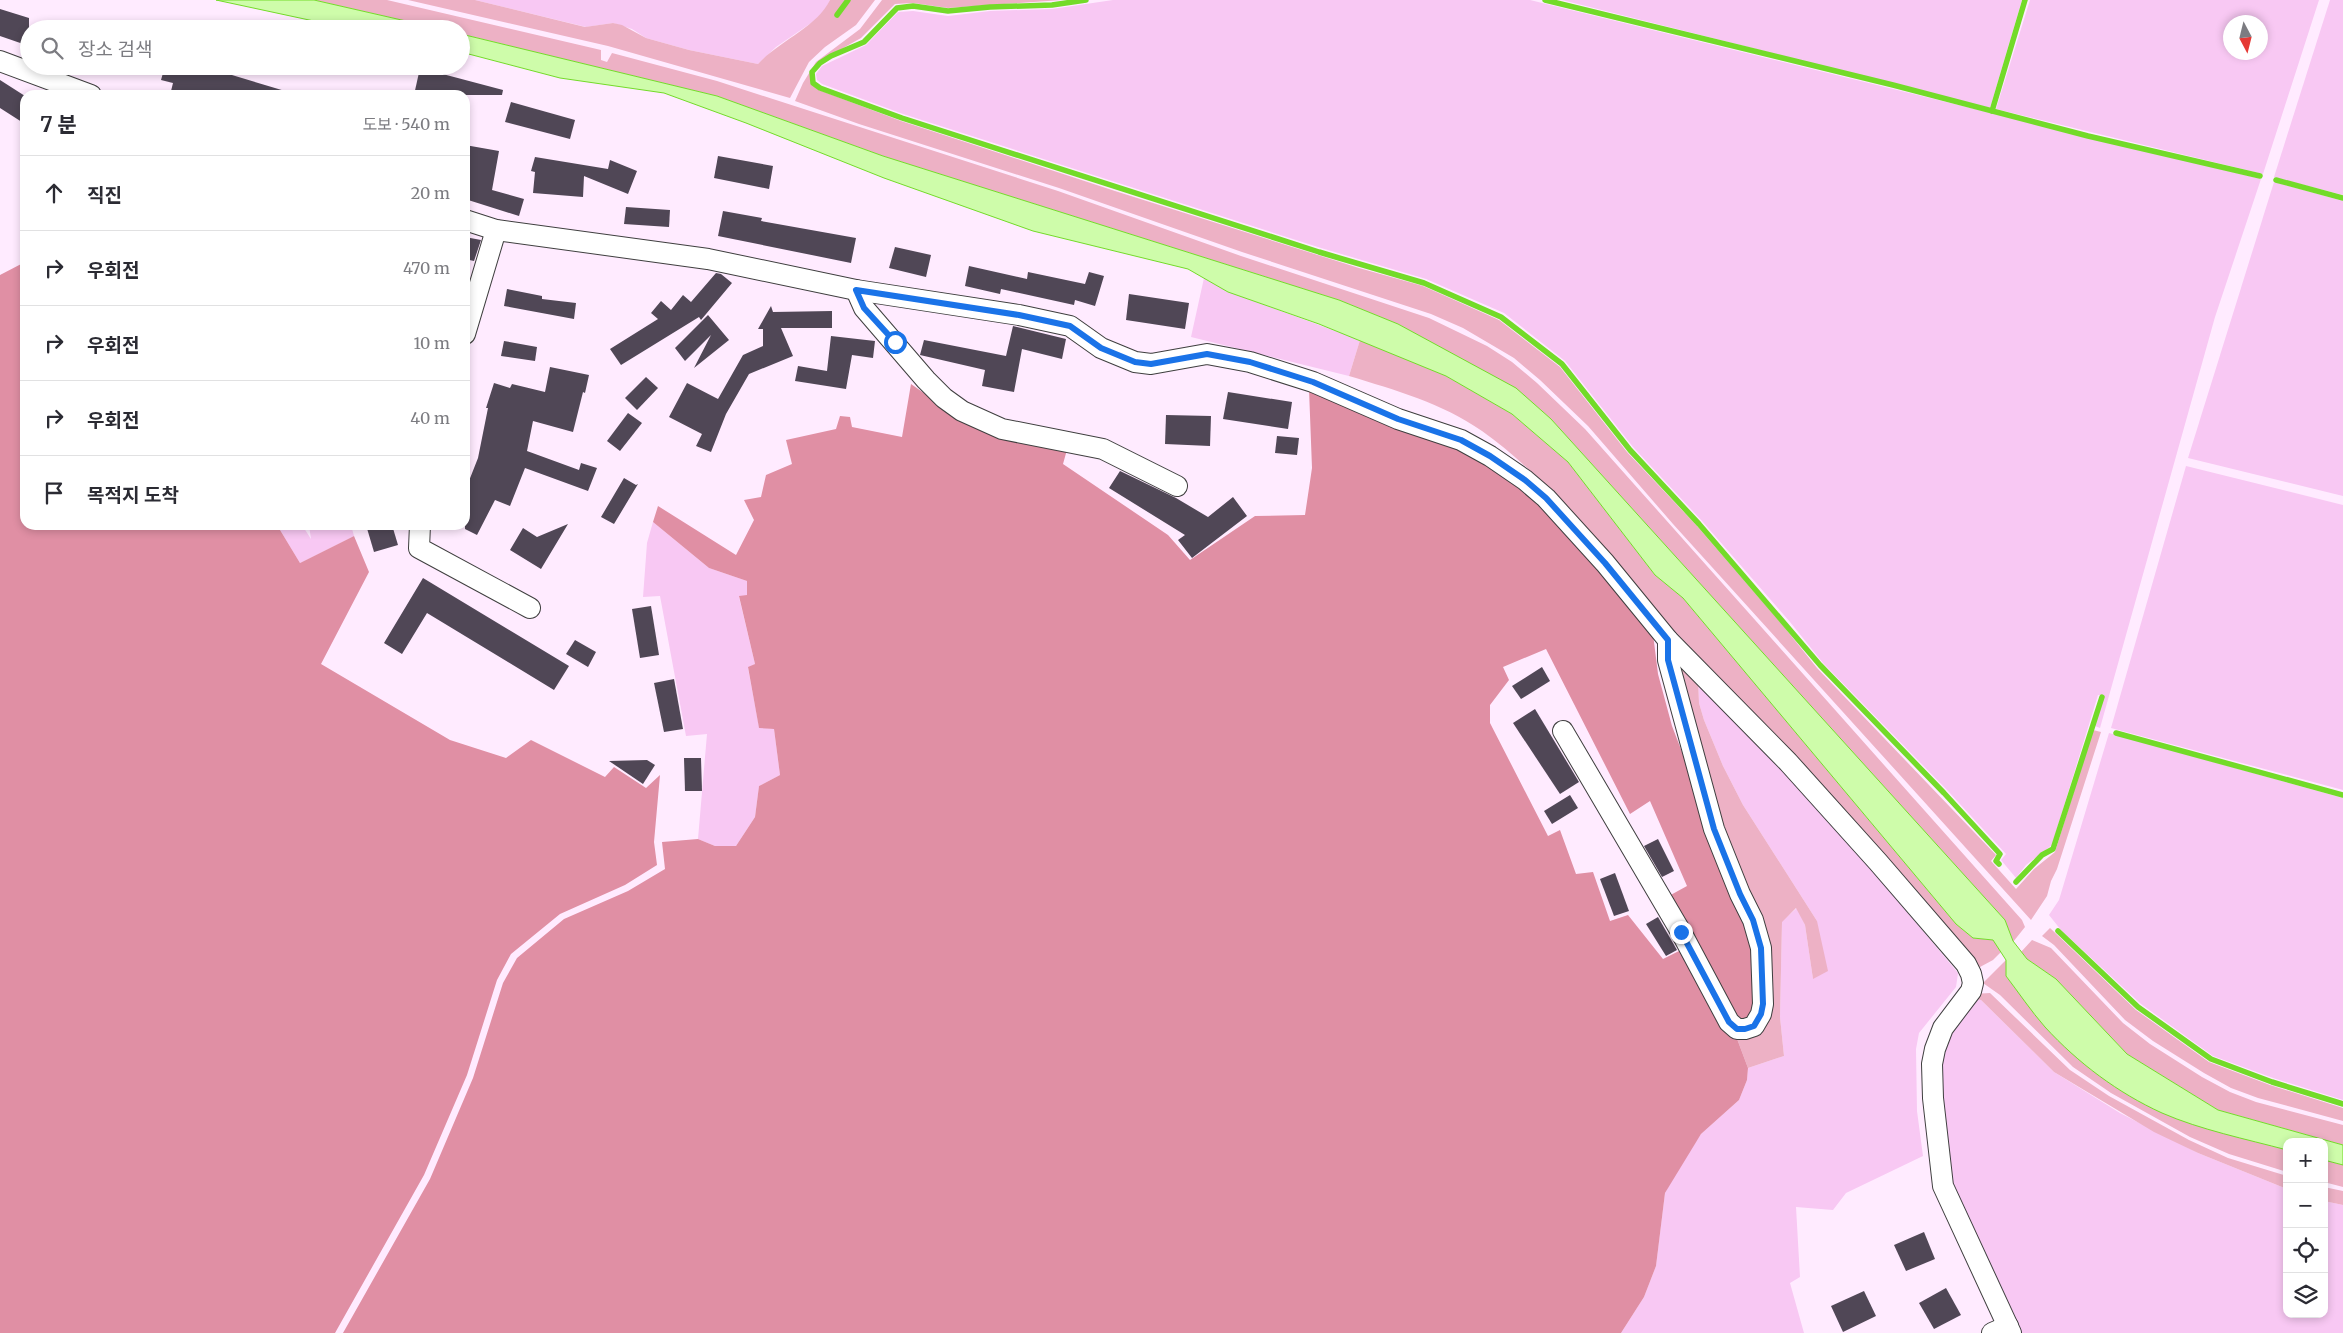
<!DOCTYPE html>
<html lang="ko">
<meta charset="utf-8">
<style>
:root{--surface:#fff;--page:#f7f7f7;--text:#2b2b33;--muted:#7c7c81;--line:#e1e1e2}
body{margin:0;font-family:Merriweather,"Noto Sans KR",serif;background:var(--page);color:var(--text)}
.controls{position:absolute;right:15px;bottom:15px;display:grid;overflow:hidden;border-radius:10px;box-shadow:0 2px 8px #0003}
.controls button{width:45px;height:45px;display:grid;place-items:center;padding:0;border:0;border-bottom:1px solid var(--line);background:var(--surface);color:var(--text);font:25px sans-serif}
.compass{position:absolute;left:2223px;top:15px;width:45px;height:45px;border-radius:50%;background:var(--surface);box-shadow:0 2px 8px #0003;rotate:173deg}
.stop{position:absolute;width:15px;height:15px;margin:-11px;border:4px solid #1a73e8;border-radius:50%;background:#fff}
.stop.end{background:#1a73e8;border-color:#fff;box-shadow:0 1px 5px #0008}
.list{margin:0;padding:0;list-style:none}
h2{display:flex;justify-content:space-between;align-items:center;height:65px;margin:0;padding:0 20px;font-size:21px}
h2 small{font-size:16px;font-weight:400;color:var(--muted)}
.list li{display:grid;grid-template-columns:32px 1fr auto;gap:15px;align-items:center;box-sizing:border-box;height:75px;padding:0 20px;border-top:1px solid var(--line)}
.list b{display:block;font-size:19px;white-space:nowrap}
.list em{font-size:16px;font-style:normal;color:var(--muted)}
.icon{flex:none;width:28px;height:28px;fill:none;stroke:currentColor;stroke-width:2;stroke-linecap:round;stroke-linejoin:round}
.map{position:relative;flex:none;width:2343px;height:1333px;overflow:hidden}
.search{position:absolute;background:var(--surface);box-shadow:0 2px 8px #0003;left:20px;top:20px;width:450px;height:55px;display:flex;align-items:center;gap:12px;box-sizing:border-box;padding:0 18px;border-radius:28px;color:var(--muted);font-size:19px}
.panel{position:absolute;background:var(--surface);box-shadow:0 2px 8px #0003;left:20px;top:90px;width:450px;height:440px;border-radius:15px}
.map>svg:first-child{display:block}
.farmland{fill:#f8c8f3;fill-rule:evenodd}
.green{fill:#edb1c5}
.forest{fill:#e08fa4}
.water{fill:#cefcaa;stroke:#73db29}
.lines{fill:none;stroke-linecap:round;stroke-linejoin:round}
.stream{stroke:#73db29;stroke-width:5.5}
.building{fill:#504756}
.street-casing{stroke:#3f3f3f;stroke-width:22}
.street{stroke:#fff;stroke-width:20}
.route{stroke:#1a73e8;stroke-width:6}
</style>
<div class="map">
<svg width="2343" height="1333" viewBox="0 0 2343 1333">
<rect width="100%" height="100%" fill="#ffebff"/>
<g class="farmland">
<path d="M475,0H830L825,10L814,21L776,47L758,64L689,50L646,38L632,29L613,23L586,27Z"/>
<path d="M1113,0H1530L2261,179L2215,317L2100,728L2095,726L2104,696L2098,695L2052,845L2026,865L2016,878L2001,860L2006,854L1947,790L1823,663L1790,622L1702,521L1633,447L1565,361L1504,313L1426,279L1321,248L903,114L822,84L817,80L816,74L822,66L866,45L898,12L913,11L948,16L990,11L1052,9Z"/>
<path d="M1562,0H2022L1990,108Z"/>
<path d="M2030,0H2319L2263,174L1996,109ZM2230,22H2260V52H2230Z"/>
<path d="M2330,0H2343V195L2274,177Z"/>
<path d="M2274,182L2343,201V496L2188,458Z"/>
<path d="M1204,278L1229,292L1360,340L1349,376L1191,337Z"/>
<path d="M2186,466L2343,505V790L2111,728Z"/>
<path d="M653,522L709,568L747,581V596L739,597L755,664L748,668L759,727L774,729L780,775L759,786L755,817L736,846H715L698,839L707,734L686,736L660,596L643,597L647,543Z"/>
<path d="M277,525H302L311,539L309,525H351L354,536L300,563Z"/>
<path d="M1698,678L1846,839L1958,973L1956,987L1919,1033L1916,1049L1917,1111L1923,1156L1846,1193L1833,1210L1796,1207L1800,1277L1790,1283L1804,1333H1621L1644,1297L1656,1266L1665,1193L1680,1165L1701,1134L1739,1100L1747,1080L1748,1068L1784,1056L1780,1017L1782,921L1797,908L1805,925L1813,979L1817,921L1743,805L1723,766L1704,720L1699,703Z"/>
<path d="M2109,733L2343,798V1100L2273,1078L2213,1056L2141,1004L2061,930L2049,915L2059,900Z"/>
<path d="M1976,999L1981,1000L2054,1072L2120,1113L2198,1153L2287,1189V1314H2324V1201L2343,1205V1333H2014L1945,1186L1937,1050Z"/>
</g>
<g class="green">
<path d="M314,0H387L601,50V60L607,62L612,53L717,81L1058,191L1241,256L1429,318L1487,346L1512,362L1537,383L1585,429L2022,920L2025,927L2013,942L2005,920L1551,419L1516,389L1398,324L1339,300L883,156L717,96L461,34V29H441Z"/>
<path d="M408,0H475L585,27L613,23L622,25L646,38L689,50L758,64C779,41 817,27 830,0H875L856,25L825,47L809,62L790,98L608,46Z"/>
<path d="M882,0H1062L948,8L913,3L895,4L861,38L818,62L810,73L811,84L819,90L901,121L1115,191L1359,268L1423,286L1499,320L1560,367L1627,452L1697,526L1784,627L1817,668L1996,855L1991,861L2016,889L2034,869L2055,852L2093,730L2101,732L2057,869L2051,881L2047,896L2031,920L1673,524L1588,426L1540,380L1514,358L1463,328L1431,314L1242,252L1059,188L859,124L795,101L803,83L816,62L860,29Z"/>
<path d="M1360,340L1446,376L1512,414L1568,462L1655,575L1683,598L1956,924L1973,938L1993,940L2001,952L1993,960L1980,967L1972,964C1872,853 1768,744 1669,631C1609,562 1557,484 1482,431C1442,403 1395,390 1349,376Z"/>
<path d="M1674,654L1698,678L1699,703L1704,720L1723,766L1743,805L1817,921L1828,971L1813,979L1805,925L1796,908L1782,922L1780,1017L1784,1056L1748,1068L1736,1036L1753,1035L1717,831Z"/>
<path d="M2050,928L2136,1010L2209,1062L2270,1085L2343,1108V1121L2258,1098L2231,1088L2204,1073L2153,1041L2125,1020L2054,945L2042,936Z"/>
<path d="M2032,940L2051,948L2123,1023L2150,1044L2202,1077L2230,1092L2256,1102L2343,1125V1145L2218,1110L2127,1054L2056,979L2027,959L2021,952Z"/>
<path d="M2006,960V976L2045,1027L2091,1070L2163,1113L2287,1150V1172L2229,1154L2190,1137L2111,1093L2073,1067L2000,995L1983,983Z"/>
<path d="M1990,993L2070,1070L2109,1096L2189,1140L2228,1158L2287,1176V1189L2198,1153L2154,1132L2054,1072L1981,1000L1976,999L1973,994Z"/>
<path d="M2324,1160L2343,1165V1187L2324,1182Z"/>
<path d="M2324,1187L2343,1191V1205L2324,1201Z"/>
</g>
<g class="forest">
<path d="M25,262V525H277L300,563L354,536L369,572L321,664L450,740L506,758L531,740L605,777L614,767L646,788L660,775L654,842L657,865L625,885L560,914L511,954L497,980L467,1075L424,1175L335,1333H0V275Z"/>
<path d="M911,384L948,410L1068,446L1063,464L1168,535L1190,560L1255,516L1305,515L1312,468L1309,389L1427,432L1511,478L1561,524L1653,634L1658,674L1672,726L1754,939L1756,1011L1751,1018L1741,1019L1735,1015L1667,897L1687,886L1650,801L1630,814L1546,649L1503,667L1509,680L1490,705V723L1548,836L1560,830L1576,874L1593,872L1610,921L1628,915L1663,959L1681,950L1736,1036L1748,1068L1747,1080L1739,1100L1701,1134L1665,1193L1656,1266L1644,1297L1621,1333H343L430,1179L473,1078L503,983L517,958L564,919L628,891L665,869L662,842L698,839L715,846H736L755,817L759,786L780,775L774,729L759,728L748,667L755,664L739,596L747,595V581L709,568L653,522L658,506L736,555L754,520L744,500L761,497L766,475L792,464L786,440L836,429L840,416L850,417L852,427L902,437Z"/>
</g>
<g class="water">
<path d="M216,0H314L441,29H351Z"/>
<path d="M461,34L717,96L883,156L1339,300L1398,324L1516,388L1551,419L2005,920L2013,941L2027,959L2056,979L2127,1054L2218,1110L2343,1145V1165L2324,1160V1142H2287V1150C2246,1139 2201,1130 2162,1113C2118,1093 2078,1063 2045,1027C2031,1011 2019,993 2006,976V960L1993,940L1973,938L1956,924L1683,598L1655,575L1568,462L1512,414L1446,376L1319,324L1228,292L1188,269L1033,231L884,178L746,123L664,93L560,78L461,52Z"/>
</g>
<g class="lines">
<g class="stream">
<path d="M1086,0L1052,5L990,7L948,11L913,6L897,8L864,42L831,56L820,63L812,72L813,83L820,88L902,118L1319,252L1424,283L1501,317L1562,364L1630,450L1699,524L1820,665L1944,793L2000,854L1996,861L1999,864"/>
<path d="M1545,0L1893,85L2088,136L2260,176"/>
<path d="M837,15L848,0"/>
<path d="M1992,111L2025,0"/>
<path d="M2276,180L2343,198"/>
<path d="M2116,733L2343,795"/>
<path d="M2016,882L2042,855L2053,849L2102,697"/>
<path d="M2058,931L2138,1007L2211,1059L2272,1082L2343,1104"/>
</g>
</g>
<g class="building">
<path d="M0,9L29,18V46L0,36Z"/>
<path d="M165,66H223L222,72L285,91L284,95H170L173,83L161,80Z"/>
<path d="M420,68L503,90L502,95H414Z"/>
<path d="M0,80L25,96V124L0,108Z"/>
<path d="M511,102L575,120L570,139L505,122Z"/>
<path d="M465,145L499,151L492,190L524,199L519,216L465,199Z"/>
<path d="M718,156L773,166L769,189L714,178Z"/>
<path d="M535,157L608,169L610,160L637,171L628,194L584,176L583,197L533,193L535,172L531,171Z"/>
<path d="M626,207L670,210L669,227L624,224Z"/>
<path d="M723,211L762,218L761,221L856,238L851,263L718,236Z"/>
<path d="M465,237L481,240L474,261L465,259Z"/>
<path d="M895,247L931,255L926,277L889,268Z"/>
<path d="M969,266L1027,279L1028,272L1085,284L1089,272L1104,276L1095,306L1075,300L1074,305L1001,289L1000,294L965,286Z"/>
<path d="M716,273L721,274L732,283L701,320L699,317L621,365L610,349L658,319L651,313L661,301L671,310L683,295L691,302Z"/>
<path d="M507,289L542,296V299L576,303L574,319L504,306Z"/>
<path d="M1129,294L1189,303L1185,329L1126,320Z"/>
<path d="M771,306L773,312L832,311V328H781L793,356L749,374L726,414L711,452L696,446L702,434L669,417L687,383L718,399L743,355L763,346V329H758Z"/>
<path d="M708,315L729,340L694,368L711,335L685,361L675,348Z"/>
<path d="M1013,326L1066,339L1062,359L1022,349L1014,392L982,386L985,370L920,355L924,340L1006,356Z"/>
<path d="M831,336L875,341L873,358L852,355L846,389L795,381L798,366L827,371Z"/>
<path d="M504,341L537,347L535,361L501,356Z"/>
<path d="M550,367L589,375L585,393L583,392L573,432L533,421L527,451L579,470L581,463L597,468L588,491L525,468L510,506L495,500L477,535L465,529V491L478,458L488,408H486L494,383L510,388L512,384L545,392Z"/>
<path d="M646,377L658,388L637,410L625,398Z"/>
<path d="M1228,392L1292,402L1288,429L1223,419Z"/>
<path d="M628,413L642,423L620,451L607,441Z"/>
<path d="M1166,415L1211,416L1210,446L1165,444Z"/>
<path d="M1277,436L1299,438L1297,455L1275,453Z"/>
<path d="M1120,471L1176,498L1208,517L1233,497L1247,516L1192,558L1178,540L1185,535L1109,488Z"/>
<path d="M624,478L636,485L638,484L614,524L601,517Z"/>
<path d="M568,524L541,569L510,550L523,528L537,537Z"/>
<path d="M366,525H392L398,545L374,552Z"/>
<path d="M423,578L569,666L554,690L427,613L402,654L384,643Z"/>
<path d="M651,606L659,655L640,658L632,609Z"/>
<path d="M575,640L596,652L588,667L566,654Z"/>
<path d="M1542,667L1550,681L1521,699L1512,686Z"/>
<path d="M674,679L683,729L664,732L654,683Z"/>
<path d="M1535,709L1579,782L1560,794L1513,723Z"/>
<path d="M684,758H701L702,791H685Z"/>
<path d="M647,760L655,765L643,784L609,761Z"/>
<path d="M1570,795L1578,808L1552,824L1544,811Z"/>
<path d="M1658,839L1674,871L1662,877L1644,846Z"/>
<path d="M1615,873L1629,911L1614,916L1600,879Z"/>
<path d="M1658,917L1677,950L1666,956L1646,924Z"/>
<path d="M1924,1232L1935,1259L1906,1271L1894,1245Z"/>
<path d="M1946,1288L1961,1315L1934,1329L1919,1303Z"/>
<path d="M1864,1291L1876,1316L1843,1332L1831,1306Z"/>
</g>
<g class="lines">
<g class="street-casing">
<g id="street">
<path d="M0,61L91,95"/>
<path d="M465,220L496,230L708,259L856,290L1019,315L1070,326L1101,348L1135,362L1151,364L1207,354L1250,362L1313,382L1398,419L1461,440L1490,456L1525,480L1546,498L1605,563L1668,640L1788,762L1878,862L1966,964L1971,974L1973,983L1971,991L1943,1028L1935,1049L1932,1064L1933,1098L1943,1186L2011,1333"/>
<path d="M856,290L864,308L926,380L944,398L962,411L1002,429L1103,449L1177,486"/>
<path d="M465,334L496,230"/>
<path d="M420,525L419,548L530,608"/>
<path d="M1563,731L1681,932L1729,1022L1737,1029H1745L1754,1026L1761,1014L1763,1004L1761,948L1753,920L1740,894L1714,829L1668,660V640"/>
<path d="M1992,1333L2008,1326"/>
</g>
</g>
<use href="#street" class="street"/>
</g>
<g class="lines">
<path class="route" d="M895,342L864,308L856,290L1019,315L1070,326L1101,348L1135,362L1151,364L1207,354L1250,362L1313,382L1398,419L1461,440L1490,456L1525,480L1546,498L1605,563L1668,640V660L1714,829L1740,894L1753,920L1761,948L1763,1004L1761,1014L1754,1026L1745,1029H1737L1729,1022L1681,932"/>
</g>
</svg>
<div class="controls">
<button>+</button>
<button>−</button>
<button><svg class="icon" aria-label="locate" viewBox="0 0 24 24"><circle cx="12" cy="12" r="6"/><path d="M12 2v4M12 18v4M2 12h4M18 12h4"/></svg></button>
<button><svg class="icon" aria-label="layers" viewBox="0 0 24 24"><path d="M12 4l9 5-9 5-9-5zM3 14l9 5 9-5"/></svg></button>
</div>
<svg class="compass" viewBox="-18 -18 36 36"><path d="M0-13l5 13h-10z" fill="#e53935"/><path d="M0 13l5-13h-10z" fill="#7c7c81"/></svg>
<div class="stop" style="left:895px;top:342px"></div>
<div class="stop end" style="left:1681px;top:932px"></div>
<div class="search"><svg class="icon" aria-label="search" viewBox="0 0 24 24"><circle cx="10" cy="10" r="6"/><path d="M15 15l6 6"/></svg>장소 검색</div>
<section class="panel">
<h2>7 분<small>도보 · 540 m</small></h2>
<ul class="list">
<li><svg class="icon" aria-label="ahead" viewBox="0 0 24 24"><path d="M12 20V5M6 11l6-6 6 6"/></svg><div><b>직진</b></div><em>20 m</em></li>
<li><svg class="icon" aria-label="right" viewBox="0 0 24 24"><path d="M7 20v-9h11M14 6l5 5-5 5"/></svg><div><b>우회전</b></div><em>470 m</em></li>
<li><svg class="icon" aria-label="right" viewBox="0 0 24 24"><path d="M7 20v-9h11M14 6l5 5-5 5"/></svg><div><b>우회전</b></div><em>10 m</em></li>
<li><svg class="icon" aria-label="right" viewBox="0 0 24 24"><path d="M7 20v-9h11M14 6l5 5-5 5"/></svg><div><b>우회전</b></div><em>40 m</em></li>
<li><svg class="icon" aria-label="arrive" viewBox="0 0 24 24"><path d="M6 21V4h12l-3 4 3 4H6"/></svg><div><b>목적지 도착</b></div></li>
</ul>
</section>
</div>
